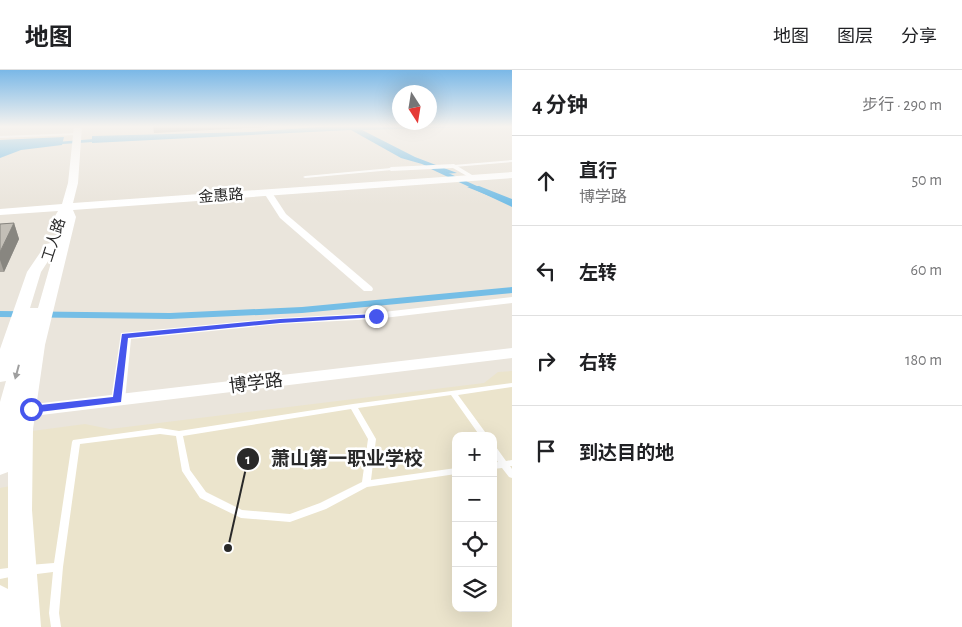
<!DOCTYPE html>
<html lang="zh">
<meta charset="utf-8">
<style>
:root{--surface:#fff;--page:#f6f6f6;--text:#202124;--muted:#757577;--line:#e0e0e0}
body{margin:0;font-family:"Alegreya Sans","Noto Sans SC",sans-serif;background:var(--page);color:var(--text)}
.controls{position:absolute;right:15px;bottom:15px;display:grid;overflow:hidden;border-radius:10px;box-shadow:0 5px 20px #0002}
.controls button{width:45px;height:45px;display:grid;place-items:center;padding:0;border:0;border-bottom:1px solid var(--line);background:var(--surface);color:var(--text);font:25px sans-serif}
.compass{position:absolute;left:392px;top:15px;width:45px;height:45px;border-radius:50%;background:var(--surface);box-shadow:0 5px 20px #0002;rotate:168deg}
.stop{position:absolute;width:15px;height:15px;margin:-11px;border:4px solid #4656ed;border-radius:50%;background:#fff}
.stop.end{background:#4656ed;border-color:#fff;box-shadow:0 1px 5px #0008}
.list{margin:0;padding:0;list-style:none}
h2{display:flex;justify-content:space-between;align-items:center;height:65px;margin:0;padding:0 20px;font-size:21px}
h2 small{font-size:16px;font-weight:400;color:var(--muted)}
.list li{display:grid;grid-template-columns:32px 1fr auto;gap:15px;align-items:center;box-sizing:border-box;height:90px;padding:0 20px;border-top:1px solid var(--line)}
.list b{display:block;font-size:19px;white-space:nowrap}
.list p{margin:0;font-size:16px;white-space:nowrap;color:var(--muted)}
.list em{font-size:16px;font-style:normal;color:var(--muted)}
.icon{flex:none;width:28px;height:28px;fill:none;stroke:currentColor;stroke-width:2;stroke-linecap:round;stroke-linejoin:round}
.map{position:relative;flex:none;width:512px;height:557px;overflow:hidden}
header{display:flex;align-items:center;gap:30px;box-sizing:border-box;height:70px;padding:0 25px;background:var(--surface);border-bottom:1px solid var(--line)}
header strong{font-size:24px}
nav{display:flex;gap:28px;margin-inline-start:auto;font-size:18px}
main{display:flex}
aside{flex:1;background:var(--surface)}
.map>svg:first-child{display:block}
.education{fill:#ebe4cc;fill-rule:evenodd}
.water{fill:#75bee6}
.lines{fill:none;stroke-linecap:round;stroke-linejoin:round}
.canal{fill:#75bee6;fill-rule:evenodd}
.service{fill:#fff;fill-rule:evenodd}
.minor{fill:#fff;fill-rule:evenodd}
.tertiary{fill:#fff;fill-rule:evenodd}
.secondary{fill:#fff;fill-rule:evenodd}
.wall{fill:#a8a49d}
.shaded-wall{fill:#888680}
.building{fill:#c3bfb7;stroke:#888680}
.oneway{fill:#9f9f9f}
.route{fill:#4656ed}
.labels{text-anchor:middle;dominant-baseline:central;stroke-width:5;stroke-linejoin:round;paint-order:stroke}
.far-street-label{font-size:15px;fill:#292929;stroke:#fff}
.street-label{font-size:18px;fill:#292929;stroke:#fff}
.leader{fill:none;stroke:#292929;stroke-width:2}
.callout-dot{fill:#292929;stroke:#fff;stroke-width:2}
.mark-label{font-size:15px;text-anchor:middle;font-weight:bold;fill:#fff}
.callout-label{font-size:19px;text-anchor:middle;font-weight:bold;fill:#292929;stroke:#fff;stroke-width:5;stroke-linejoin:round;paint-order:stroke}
</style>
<header>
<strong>地图</strong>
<nav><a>地图</a><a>图层</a><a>分享</a></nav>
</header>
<main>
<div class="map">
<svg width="512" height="557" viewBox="0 0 512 557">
<rect width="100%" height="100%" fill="#eae5dc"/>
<path class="education" d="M512,301V557H0V418L31,412L32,361L85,354L110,359L484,313L498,302ZM456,366H493V538H456Z"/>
<g class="water">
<path d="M332,56H511L362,60L415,87L457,103L444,104L422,94L401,88L351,60L92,73V66L250,62Z"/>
<path d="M64,67L62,75L21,80L0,88V70Z"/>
<path d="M479,116L512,129V135L467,117Z"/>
</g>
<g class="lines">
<g class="canal">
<path d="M106,68L108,71L47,75L44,73Z"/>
<path d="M431,97H435L512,132V137L431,99Z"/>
<path d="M512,217V223L302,243L170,249L0,247V241L170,243L302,237Z"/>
</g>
<g class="service">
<path d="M78,63L77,65L0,68V66Z"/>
<path d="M512,90V92L454,97L452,96L454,95Z"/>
<path d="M391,98H392V100L305,108L303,107L305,106Z"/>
<path d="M512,313V317L458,325L488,366H480L451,325L358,338L376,369L371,410L456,398V404L367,417L326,439L290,452L241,448L200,428L182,401L176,366L160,364L80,374L63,497L59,543L61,557H51L49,543L53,502L29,505L25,503L24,500L25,497L29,495L54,493L72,372L73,370L160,358L179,361L353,334ZM351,339L368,369L362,412L320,433L290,444L242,440L206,422L190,400L183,366Z"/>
<path d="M493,376L496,377L506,391L512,390V396H510L512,399V408L509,407L502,398L493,399V393L498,392L493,385Z"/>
<path d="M16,497L20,499L21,502L20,505L0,509V499Z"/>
</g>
<g class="minor">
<path d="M454,94L477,108L472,109L453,98L391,101L388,99L391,97Z"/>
<path d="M265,121H271L286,144L372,217L373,219L372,221H364L280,148L264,123Z"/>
<path d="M512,227V233L375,249L280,254L131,269L125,330L123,333H113L111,330L121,263L280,248L375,243Z"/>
</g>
<path class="tertiary" d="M512,278V288L0,350V338Z"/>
<path class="secondary" d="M74,56H82L78,113L73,133L512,102V108L73,140L76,147L45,275L33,359L32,440L41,557H0V515L8,519V402L0,405V332L6,311L0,312V279L27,202L46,174L51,173L56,175L64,149L57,148L55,146L58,141L0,145V139L62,134L68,113ZM54,182L38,238H30L41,202Z"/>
</g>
<g class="wall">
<path d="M153,56H267V57L154,63Z"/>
<path d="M14,153L19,169L4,202H0V154Z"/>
</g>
<path class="shaded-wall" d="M14,153L19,169L4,202L0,190V182Z"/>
<path class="building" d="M14,153L0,182V154Z"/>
<defs><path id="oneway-solid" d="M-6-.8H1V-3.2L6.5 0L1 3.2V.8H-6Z" transform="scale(1.25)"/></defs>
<use class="oneway" href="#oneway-solid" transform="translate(17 302) rotate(105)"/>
<linearGradient id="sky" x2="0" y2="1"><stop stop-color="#7ab8e7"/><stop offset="0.42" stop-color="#f6f3ef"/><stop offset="1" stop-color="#f6f3ef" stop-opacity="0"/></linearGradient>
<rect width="512" height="134" fill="url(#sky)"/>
<path class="route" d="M376,244H378V247L280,253L128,268L121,332L31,343L26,339L31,336L113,327L122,264L280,249Z"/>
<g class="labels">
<g class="far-street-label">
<text transform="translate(221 126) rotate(-4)">金惠路</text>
<text transform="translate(54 170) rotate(-72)">工人路</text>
</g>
<g class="street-label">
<text transform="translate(256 314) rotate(-7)">博学路</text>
</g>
</g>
<path class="leader" d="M228 478L248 389"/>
<g class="callout-dot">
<circle cx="228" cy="478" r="5"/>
<circle cx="248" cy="389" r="12"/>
</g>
<g class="mark-label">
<text x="248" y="394">1</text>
</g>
<g class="callout-label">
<text x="347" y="395">萧山第一职业学校</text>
</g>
</svg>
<div class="controls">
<button>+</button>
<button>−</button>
<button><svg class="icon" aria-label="locate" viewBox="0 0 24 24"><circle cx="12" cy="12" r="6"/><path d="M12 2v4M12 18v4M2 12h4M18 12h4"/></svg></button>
<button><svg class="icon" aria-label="layers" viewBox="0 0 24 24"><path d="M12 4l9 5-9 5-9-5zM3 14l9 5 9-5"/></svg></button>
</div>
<svg class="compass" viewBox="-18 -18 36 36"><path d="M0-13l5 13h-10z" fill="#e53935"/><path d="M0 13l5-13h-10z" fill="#757577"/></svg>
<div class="stop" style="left:31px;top:339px"></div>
<div class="stop end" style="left:376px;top:246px"></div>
</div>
<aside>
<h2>4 分钟<small>步行 · 290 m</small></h2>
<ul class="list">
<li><svg class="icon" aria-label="ahead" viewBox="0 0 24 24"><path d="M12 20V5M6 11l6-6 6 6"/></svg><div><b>直行</b><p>博学路</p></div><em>50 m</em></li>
<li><svg class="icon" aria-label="left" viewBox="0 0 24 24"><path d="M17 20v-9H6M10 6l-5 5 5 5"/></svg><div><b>左转</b></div><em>60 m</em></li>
<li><svg class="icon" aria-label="right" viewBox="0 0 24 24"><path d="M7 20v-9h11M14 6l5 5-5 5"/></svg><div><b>右转</b></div><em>180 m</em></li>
<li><svg class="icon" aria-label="arrive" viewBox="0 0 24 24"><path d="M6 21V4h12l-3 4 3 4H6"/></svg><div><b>到达目的地</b></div></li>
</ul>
</aside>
</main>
